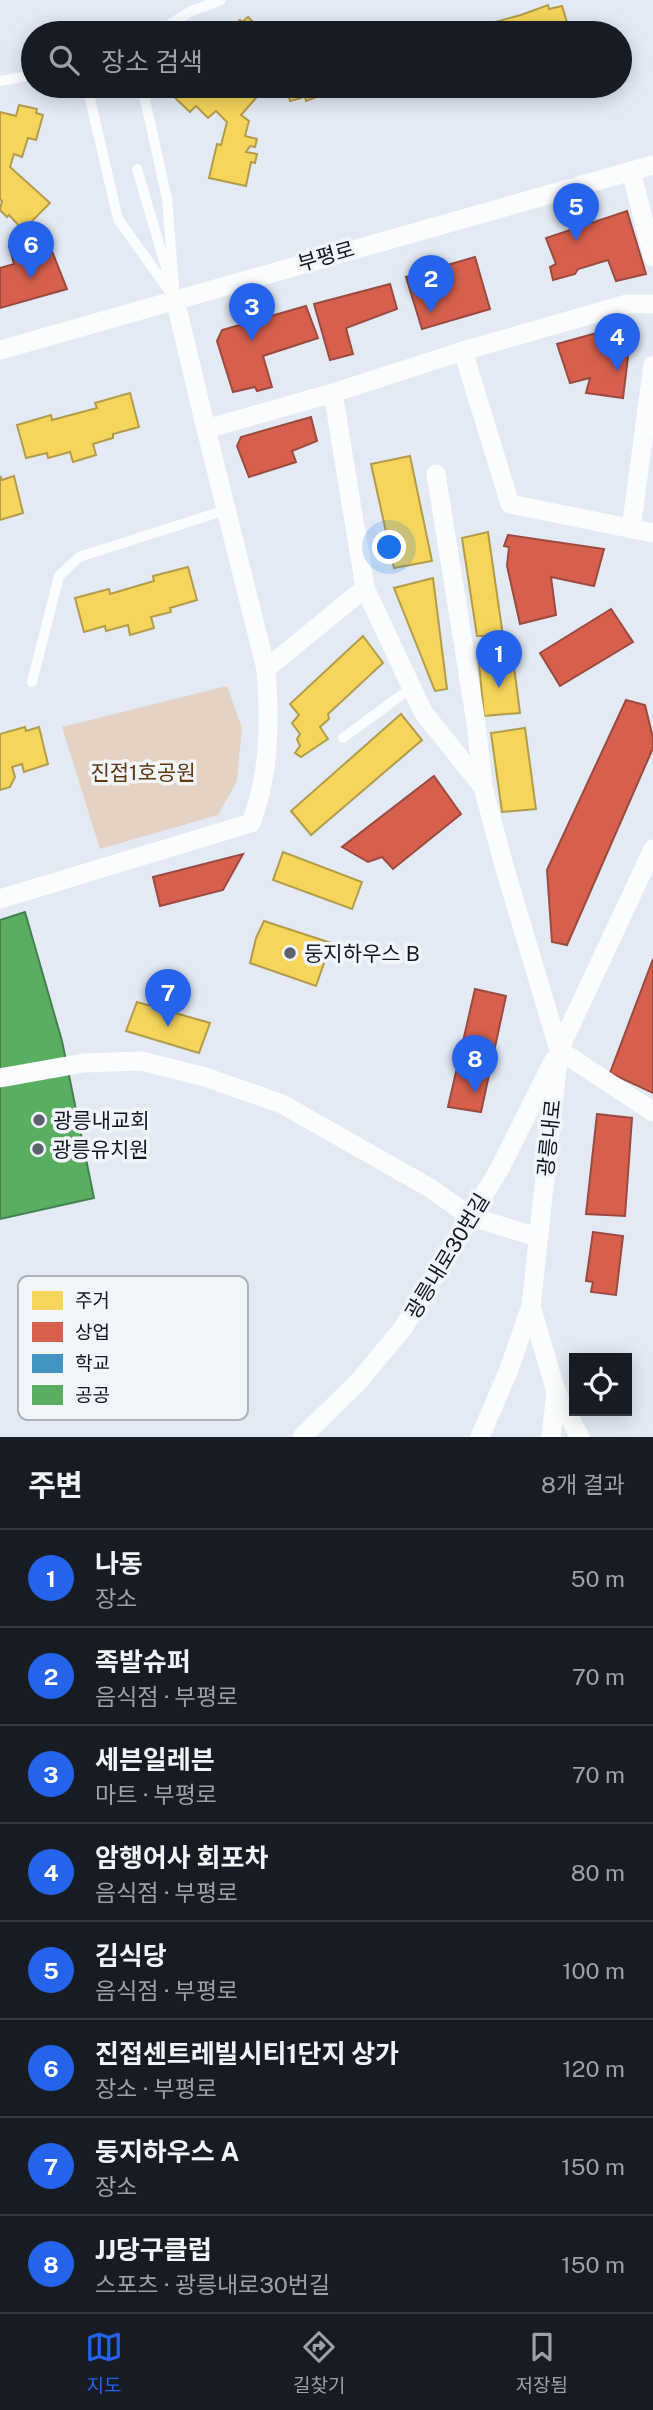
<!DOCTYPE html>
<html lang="ko">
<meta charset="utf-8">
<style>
:root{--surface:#171b24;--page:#20242c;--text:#f1f3f6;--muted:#9ea1a6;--line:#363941;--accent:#2563eb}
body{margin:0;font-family:"Public Sans","Noto Sans KR",sans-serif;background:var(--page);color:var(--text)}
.controls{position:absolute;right:21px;bottom:21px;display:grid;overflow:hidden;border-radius:0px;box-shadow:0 4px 18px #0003}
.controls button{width:63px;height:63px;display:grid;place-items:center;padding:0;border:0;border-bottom:2px solid var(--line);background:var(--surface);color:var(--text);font:35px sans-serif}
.you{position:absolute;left:390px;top:548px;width:24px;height:24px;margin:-18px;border:5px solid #fff;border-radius:50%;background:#1a73e8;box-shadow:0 0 0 10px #1a73e833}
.badge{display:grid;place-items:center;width:46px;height:46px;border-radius:50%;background:var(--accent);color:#fff;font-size:23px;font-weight:700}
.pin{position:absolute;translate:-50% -58px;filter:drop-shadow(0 2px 4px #0008)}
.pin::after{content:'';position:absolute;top:37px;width:24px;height:21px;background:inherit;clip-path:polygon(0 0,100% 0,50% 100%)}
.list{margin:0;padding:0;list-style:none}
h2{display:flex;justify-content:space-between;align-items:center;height:91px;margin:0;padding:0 28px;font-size:30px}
h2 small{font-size:23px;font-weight:400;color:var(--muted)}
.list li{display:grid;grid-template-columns:46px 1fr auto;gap:21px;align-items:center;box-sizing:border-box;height:98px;padding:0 28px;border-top:2px solid var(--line)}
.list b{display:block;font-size:26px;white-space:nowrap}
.list p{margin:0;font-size:23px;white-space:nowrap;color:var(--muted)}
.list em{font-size:23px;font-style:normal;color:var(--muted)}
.icon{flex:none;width:38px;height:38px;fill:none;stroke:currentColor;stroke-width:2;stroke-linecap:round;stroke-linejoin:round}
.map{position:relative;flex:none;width:653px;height:1437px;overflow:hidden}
.search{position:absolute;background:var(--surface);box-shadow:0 4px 18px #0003;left:21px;right:21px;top:21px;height:77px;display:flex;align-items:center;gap:18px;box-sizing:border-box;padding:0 24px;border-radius:38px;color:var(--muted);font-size:26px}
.sheet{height:875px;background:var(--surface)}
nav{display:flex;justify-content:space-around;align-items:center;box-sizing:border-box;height:98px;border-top:2px solid var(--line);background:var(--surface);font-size:19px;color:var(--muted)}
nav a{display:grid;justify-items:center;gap:4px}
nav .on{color:var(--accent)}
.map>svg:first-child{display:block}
.green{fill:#e4d3c5}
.homes{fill:#f6d55c;stroke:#b29c4a;stroke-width:2}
.shops{fill:#d6604d;stroke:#9b4a40;stroke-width:2}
.schools{fill:#4393c3;stroke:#346e92;stroke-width:2}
.public{fill:#5aae61;stroke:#44814e;stroke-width:2}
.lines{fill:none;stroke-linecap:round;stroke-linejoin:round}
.service{stroke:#fbfcfd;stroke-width:10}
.minor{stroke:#fbfcfd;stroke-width:19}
.poi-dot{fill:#5b626b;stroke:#f2f5fa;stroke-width:2.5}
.labels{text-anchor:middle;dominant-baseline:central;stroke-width:7;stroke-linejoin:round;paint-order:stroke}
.street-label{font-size:21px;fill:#121821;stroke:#f2f5fa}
.park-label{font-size:21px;fill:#60390f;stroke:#f2f5fa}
.poi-label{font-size:21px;fill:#121821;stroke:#f2f5fa;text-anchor:start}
.key{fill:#f2f5fa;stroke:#afb3b9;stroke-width:2}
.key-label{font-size:19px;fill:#121821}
</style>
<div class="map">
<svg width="653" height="1437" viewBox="0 0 653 1437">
<rect width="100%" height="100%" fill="#e3eaf4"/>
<path class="green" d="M227,686L242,728L237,781L218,815L100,849L62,727Z"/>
<g class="homes">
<path d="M548,5L549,9L562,6L570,32L475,33L473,28L521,15Z"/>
<path d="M248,17L264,33H226L240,20L242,22Z"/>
<path d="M173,86H338L339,89L306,101L304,93L300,95L301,98L290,101L287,90L268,96L262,91L241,115L249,121L245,136L257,139L255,147L250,146L246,152L257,154L255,163L251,162L246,186L209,178L217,144L221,145L227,122L216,111L208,118L196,106L190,112L170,93L175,88Z"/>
<path d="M379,86H401L402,88L382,94Z"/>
<path d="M417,86H445L442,92L430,96L427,92L419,95Z"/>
<path d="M19,105L37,109L36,113L43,115L36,140L28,138L22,157L14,154L10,167L50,203L23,230L9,215L7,217L0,210L2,201L0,199V112L16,116Z"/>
<path d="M130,393L139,427L113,434V438L93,444L96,455L73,462L70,452L48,458L47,453L26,458L17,425L51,415L52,420L97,408L95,403Z"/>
<path d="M410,456L432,561L394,568L371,464Z"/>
<path d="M0,476L2,480L14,476L23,513L0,520Z"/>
<path d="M488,532L503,636H477L462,538Z"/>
<path d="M188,567L197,600L170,608L171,612L151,617L154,628L130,635L128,625L106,631L105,626L84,632L75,598L109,589L110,594L154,581L153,576Z"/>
<path d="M433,578L447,689L435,691L394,588Z"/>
<path d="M363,636L383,663L328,714L329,719L320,727L328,739L301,757L295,753L300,746L297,739L300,734L292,723L299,715L290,704Z"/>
<path d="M513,659L520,713L484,716L479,663Z"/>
<path d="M401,714L422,740L311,835L291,811Z"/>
<path d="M25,727L26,731L39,727L48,764L24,772L22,764L12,767L15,777L10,787L0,790V734Z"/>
<path d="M525,728L536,809L502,812L491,733Z"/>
<path d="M283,852L362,882L352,909L273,880Z"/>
<path d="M264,921L331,943L316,986L250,963L256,938Z"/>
<path d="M137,1002L210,1023L199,1053L126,1031Z"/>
</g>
<g class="shops">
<path d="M627,211L646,274L616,281L608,260L578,269L575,274L553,280L550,267L556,264L546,238Z"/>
<path d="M46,236L67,289L0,308V268L14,264L9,246Z"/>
<path d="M475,257L490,309L422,329L406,277Z"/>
<path d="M390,284L397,309L346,328L353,354L330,360L314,304Z"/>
<path d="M306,306L318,338L263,356L272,387L257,391L255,387L233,392L217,341L222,330Z"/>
<path d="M618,327L631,332L623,398L586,393L590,378L570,383L557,344Z"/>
<path d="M311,417L317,441L292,451L296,462L249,477L237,446L241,437Z"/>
<path d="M508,535L604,549L594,586L551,577L556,615L520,624L507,566L509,547L504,546Z"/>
<path d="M611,609L633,642L560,686L540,653Z"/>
<path d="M626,700L645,705L653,738V748L567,945L552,942L547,870Z"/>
<path d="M434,776L461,814L393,869L382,857L368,862L342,847Z"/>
<path d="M243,854L223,890L160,906L153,877Z"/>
<path d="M653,959V1093L610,1073Z"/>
<path d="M475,989L506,996L481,1112L448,1107Z"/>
<path d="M597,1114L632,1118L625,1216L586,1214Z"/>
<path d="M593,1232L623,1236L616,1295L591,1292L593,1282L586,1281Z"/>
</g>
<path class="schools" d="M59,1099L78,1191L19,1202L1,1111Z"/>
<path class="public" d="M25,912L62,1041L94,1198L0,1219V920Z"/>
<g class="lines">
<g class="service">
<path d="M156,33L191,11L221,0"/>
<path d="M0,81L33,75"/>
<path d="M87,86L118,219L175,299"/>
<path d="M142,86L167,199L175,299"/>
<path d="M137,169L169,278"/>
<path d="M32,682L59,576L79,557L226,510"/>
<path d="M343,738L411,688"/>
</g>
<g class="minor">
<path d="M631,171L653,257"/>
<path d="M175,299L206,429"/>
<path d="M653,304H627L463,351L510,504L653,533"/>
<path d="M0,350L653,165"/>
<path d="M333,393L365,588L266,669L206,429L333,393L463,351"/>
<path d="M436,474L476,723L483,786"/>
<path d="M631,529L653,365"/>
<path d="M365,588L423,712L483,787L505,869L559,1050L653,1112"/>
<path d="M0,899L251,823C270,773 270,722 266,669"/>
<path d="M0,1078L84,1063L141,1061L205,1077L282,1104L430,1188L471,1217L538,1237"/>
<path d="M531,1306L556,1392L580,1437"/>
<path d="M302,1437L359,1381L403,1328L499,1170L554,1060"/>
<path d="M480,1437L508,1372L531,1306L559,1050L653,849"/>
<path d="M551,1437L556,1392"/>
</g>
</g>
<g class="poi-dot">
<circle cx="290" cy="953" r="7"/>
<circle cx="39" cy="1120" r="7"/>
<circle cx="38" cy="1149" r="7"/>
</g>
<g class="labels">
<g class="street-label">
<text transform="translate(326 256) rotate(-16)">부평로</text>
<text transform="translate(549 1138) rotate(-84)">광릉내로</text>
<text transform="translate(447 1256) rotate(-59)">광릉내로30번길</text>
</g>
<g class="park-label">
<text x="143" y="772">진접1호공원</text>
</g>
<g class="poi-label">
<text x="304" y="953">둥지하우스 B</text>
<text x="53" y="1120">광릉내교회</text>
<text x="52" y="1149">광릉유치원</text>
</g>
</g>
<rect x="18" y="1276" width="230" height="144" rx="10" class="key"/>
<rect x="32" y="1291" width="31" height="19" fill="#f6d55c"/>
<rect x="32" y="1322" width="31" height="20" fill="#d6604d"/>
<rect x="32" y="1354" width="31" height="19" fill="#4393c3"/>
<rect x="32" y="1385" width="31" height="20" fill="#5aae61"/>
<g class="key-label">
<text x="75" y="1307">주거</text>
<text x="75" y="1339">상업</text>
<text x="75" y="1370">학교</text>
<text x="75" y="1402">공공</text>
</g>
</svg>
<div class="controls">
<button><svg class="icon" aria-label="locate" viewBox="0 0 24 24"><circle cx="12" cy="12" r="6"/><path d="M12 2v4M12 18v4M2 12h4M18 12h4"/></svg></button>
</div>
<div class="you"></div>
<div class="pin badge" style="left:499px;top:688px">1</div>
<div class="pin badge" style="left:431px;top:313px">2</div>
<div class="pin badge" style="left:252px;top:341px">3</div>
<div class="pin badge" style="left:617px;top:371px">4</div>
<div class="pin badge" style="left:576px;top:241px">5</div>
<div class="pin badge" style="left:31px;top:279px">6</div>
<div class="pin badge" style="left:168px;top:1027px">7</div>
<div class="pin badge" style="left:475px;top:1093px">8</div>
<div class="search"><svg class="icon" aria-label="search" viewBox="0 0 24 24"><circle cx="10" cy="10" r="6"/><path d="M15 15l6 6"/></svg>장소 검색</div>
</div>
<section class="sheet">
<h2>주변<small>8개 결과</small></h2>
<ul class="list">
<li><span class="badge">1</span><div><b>나동</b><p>장소</p></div><em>50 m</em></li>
<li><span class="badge">2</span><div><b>족발슈퍼</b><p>음식점 · 부평로</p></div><em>70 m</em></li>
<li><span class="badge">3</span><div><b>세븐일레븐</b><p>마트 · 부평로</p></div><em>70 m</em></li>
<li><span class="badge">4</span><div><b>암행어사 회포차</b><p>음식점 · 부평로</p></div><em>80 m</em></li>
<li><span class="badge">5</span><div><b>김식당</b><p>음식점 · 부평로</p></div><em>100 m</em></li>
<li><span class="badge">6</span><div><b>진접센트레빌시티1단지 상가</b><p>장소 · 부평로</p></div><em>120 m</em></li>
<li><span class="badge">7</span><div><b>둥지하우스 A</b><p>장소</p></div><em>150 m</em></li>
<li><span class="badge">8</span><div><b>JJ당구클럽</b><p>스포츠 · 광릉내로30번길</p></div><em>150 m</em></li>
</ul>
</section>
<nav>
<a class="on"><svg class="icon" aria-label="map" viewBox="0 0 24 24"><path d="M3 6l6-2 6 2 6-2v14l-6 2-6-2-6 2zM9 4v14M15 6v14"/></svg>지도</a>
<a><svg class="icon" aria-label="directions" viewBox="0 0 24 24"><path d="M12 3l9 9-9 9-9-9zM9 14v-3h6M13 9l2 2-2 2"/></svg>길찾기</a>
<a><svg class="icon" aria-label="saved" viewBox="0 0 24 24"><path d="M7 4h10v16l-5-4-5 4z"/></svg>저장됨</a>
</nav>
